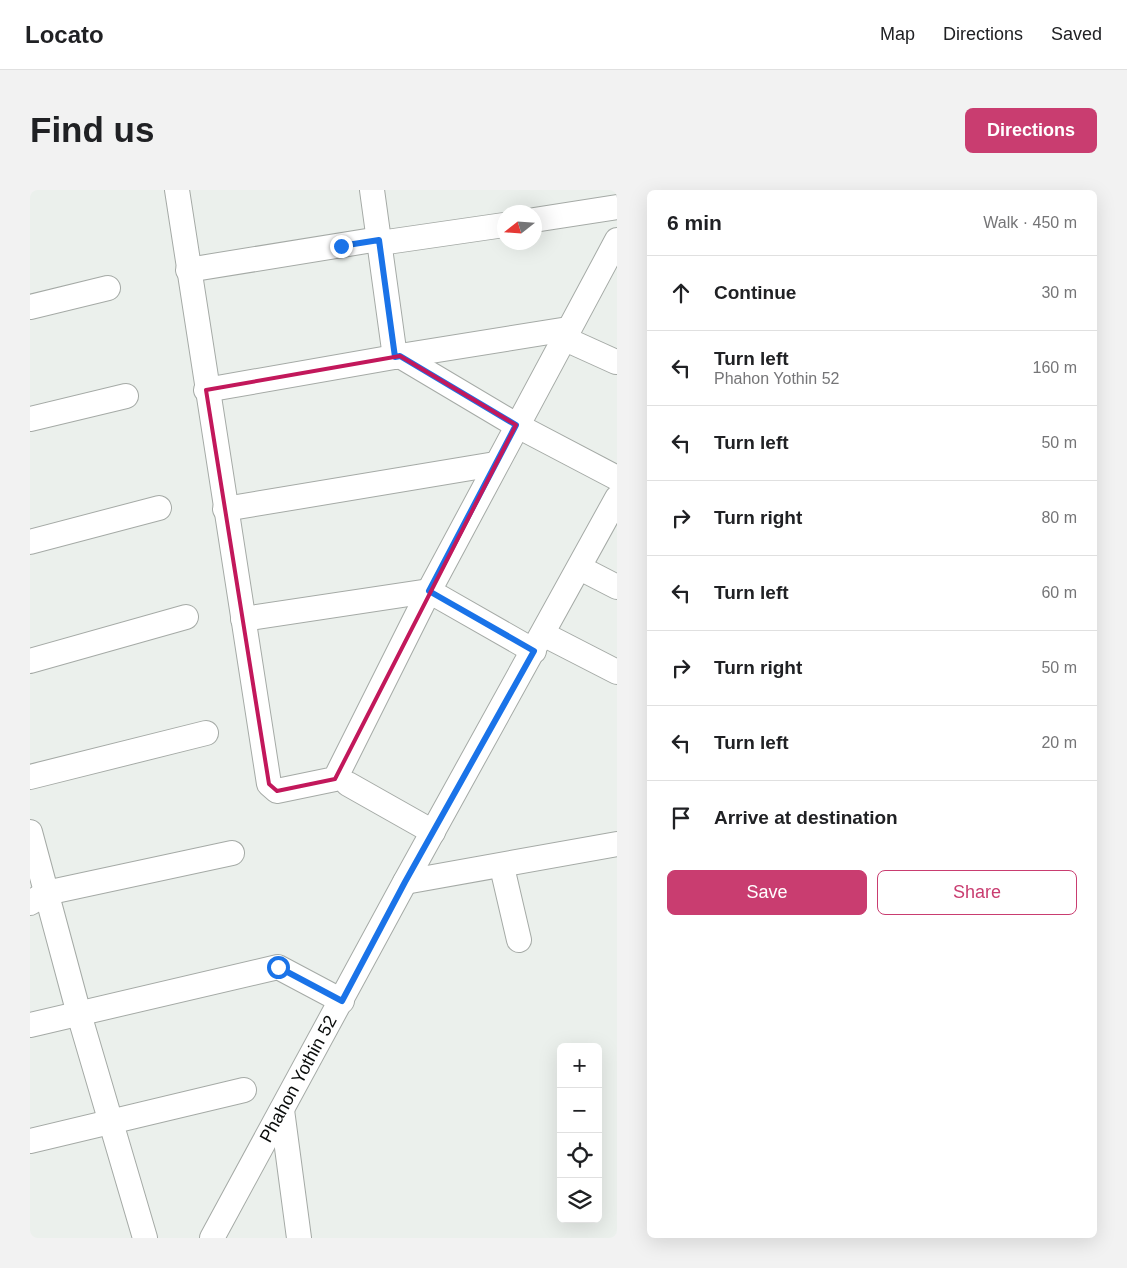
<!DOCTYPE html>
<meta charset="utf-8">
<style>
:root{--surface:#fff;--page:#f2f2f2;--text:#202124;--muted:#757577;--line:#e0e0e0;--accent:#c93d70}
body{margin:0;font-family:Helvetica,sans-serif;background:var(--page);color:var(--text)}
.controls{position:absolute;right:15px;bottom:15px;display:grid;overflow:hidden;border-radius:8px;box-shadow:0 5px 20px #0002}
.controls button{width:45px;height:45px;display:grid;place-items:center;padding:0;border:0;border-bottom:1px solid var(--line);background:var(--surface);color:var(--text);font:25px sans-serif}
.compass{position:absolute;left:467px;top:15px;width:45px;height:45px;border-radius:50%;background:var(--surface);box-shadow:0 5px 20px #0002;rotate:253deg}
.stop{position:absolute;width:15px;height:15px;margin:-11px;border:4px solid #1a73e8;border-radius:50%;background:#fff}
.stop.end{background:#1a73e8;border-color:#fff;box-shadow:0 1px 5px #0008}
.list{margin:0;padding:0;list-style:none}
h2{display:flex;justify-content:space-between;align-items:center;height:65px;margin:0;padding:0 20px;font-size:21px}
h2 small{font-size:16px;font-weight:400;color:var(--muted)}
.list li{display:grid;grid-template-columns:32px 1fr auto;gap:15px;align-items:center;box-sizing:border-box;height:75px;padding:0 20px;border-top:1px solid var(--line)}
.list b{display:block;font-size:19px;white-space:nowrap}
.list p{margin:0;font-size:16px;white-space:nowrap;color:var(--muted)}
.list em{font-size:16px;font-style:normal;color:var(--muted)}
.actions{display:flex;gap:10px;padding:15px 20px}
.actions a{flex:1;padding:11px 0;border:1px solid var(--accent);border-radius:8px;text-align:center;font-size:18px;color:var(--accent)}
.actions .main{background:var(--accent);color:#fff}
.icon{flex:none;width:28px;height:28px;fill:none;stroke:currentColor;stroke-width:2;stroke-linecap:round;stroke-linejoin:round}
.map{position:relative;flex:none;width:587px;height:1048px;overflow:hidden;border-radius:8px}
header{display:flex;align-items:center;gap:30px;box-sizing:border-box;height:70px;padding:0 25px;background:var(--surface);border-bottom:1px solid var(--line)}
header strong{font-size:24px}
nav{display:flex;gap:28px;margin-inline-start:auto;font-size:18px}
.intro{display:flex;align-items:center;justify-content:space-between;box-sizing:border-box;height:120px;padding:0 30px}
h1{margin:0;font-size:35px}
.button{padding:12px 22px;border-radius:8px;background:var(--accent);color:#fff;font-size:18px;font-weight:700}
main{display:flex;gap:30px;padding:0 30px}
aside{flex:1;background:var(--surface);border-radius:8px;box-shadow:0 5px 20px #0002}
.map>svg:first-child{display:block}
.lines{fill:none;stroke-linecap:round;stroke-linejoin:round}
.minor-casing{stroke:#a5aaa6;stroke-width:26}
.minor{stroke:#fff;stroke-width:24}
.route{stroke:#1a73e8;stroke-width:6}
.marked{fill:none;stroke:#c2185b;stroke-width:4;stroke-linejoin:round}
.labels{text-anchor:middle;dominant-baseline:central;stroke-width:5;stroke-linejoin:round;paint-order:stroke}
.street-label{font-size:18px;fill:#0a0c0b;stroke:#ebf0ec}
</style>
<header>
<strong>Locato</strong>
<nav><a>Map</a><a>Directions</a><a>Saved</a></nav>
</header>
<div class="intro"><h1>Find us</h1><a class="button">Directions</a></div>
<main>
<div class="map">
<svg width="587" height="1048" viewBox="0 0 587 1048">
<rect width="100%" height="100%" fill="#ebf0ec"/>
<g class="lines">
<g class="minor-casing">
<g id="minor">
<path d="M147,0L239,594L247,601L305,589L399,401L587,50"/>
<path d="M342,0L365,167"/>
<path d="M504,30L587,17"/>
<path d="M350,53L474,35"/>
<path d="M158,80L349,49"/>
<path d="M0,117L78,98"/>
<path d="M533,148L586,172"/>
<path d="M370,166L538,139"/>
<path d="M176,200L370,166L486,235L587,288"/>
<path d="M0,229L96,206"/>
<path d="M195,319L465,274"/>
<path d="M0,352L129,318"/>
<path d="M550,378L587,397"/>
<path d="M213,429L399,401L504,461"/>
<path d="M513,444L587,482"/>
<path d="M0,471L156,427"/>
<path d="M0,587L176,543"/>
<path d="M318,594L403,642"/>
<path d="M0,642L49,824L115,1048"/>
<path d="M472,677L489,750"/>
<path d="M375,692L587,654"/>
<path d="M0,713L16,703L202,663"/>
<path d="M0,835L248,777L312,811"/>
<path d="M252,920L269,1048"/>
<path d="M0,951L214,900"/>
<path id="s1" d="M182,1048L375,692L587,308"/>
</g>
</g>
<use href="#minor" class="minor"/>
</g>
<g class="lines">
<path class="route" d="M248,777L312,811L375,692L504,461L399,401L486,235L370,166L365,167L349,50L311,56"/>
</g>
<path class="marked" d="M370,166L486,235L305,589L247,601L239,594L176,200Z"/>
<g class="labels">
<g class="street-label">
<text stroke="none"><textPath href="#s1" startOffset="181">Phahon Yothin 52</textPath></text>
</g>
</g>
</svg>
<div class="controls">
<button>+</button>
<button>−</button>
<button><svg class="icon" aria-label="locate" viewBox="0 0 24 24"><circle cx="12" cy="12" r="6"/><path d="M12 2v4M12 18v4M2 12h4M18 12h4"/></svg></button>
<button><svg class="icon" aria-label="layers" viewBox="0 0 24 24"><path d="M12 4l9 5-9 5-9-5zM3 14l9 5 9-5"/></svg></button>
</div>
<svg class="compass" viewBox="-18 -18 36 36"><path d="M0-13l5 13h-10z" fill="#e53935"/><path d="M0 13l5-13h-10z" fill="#757577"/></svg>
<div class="stop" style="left:248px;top:777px"></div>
<div class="stop end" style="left:311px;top:56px"></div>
</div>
<aside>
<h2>6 min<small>Walk · 450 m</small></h2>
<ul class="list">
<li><svg class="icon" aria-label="ahead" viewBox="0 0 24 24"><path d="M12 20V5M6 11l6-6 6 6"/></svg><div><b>Continue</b></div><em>30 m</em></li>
<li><svg class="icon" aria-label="left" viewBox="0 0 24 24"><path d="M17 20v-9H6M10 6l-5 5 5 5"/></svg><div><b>Turn left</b><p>Phahon Yothin 52</p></div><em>160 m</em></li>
<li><svg class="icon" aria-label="left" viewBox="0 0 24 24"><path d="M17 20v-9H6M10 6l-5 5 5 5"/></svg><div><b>Turn left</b></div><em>50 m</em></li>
<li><svg class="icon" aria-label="right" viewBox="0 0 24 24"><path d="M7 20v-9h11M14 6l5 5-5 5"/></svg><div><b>Turn right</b></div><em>80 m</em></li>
<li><svg class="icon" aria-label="left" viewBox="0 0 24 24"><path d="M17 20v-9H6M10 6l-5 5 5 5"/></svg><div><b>Turn left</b></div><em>60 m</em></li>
<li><svg class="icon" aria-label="right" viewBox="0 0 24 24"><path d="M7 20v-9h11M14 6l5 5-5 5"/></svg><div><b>Turn right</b></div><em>50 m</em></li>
<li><svg class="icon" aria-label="left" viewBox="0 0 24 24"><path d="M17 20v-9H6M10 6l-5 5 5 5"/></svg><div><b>Turn left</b></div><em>20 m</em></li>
<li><svg class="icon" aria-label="arrive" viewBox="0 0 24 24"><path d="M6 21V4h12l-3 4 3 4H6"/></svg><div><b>Arrive at destination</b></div></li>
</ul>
<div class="actions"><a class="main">Save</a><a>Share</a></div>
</aside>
</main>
